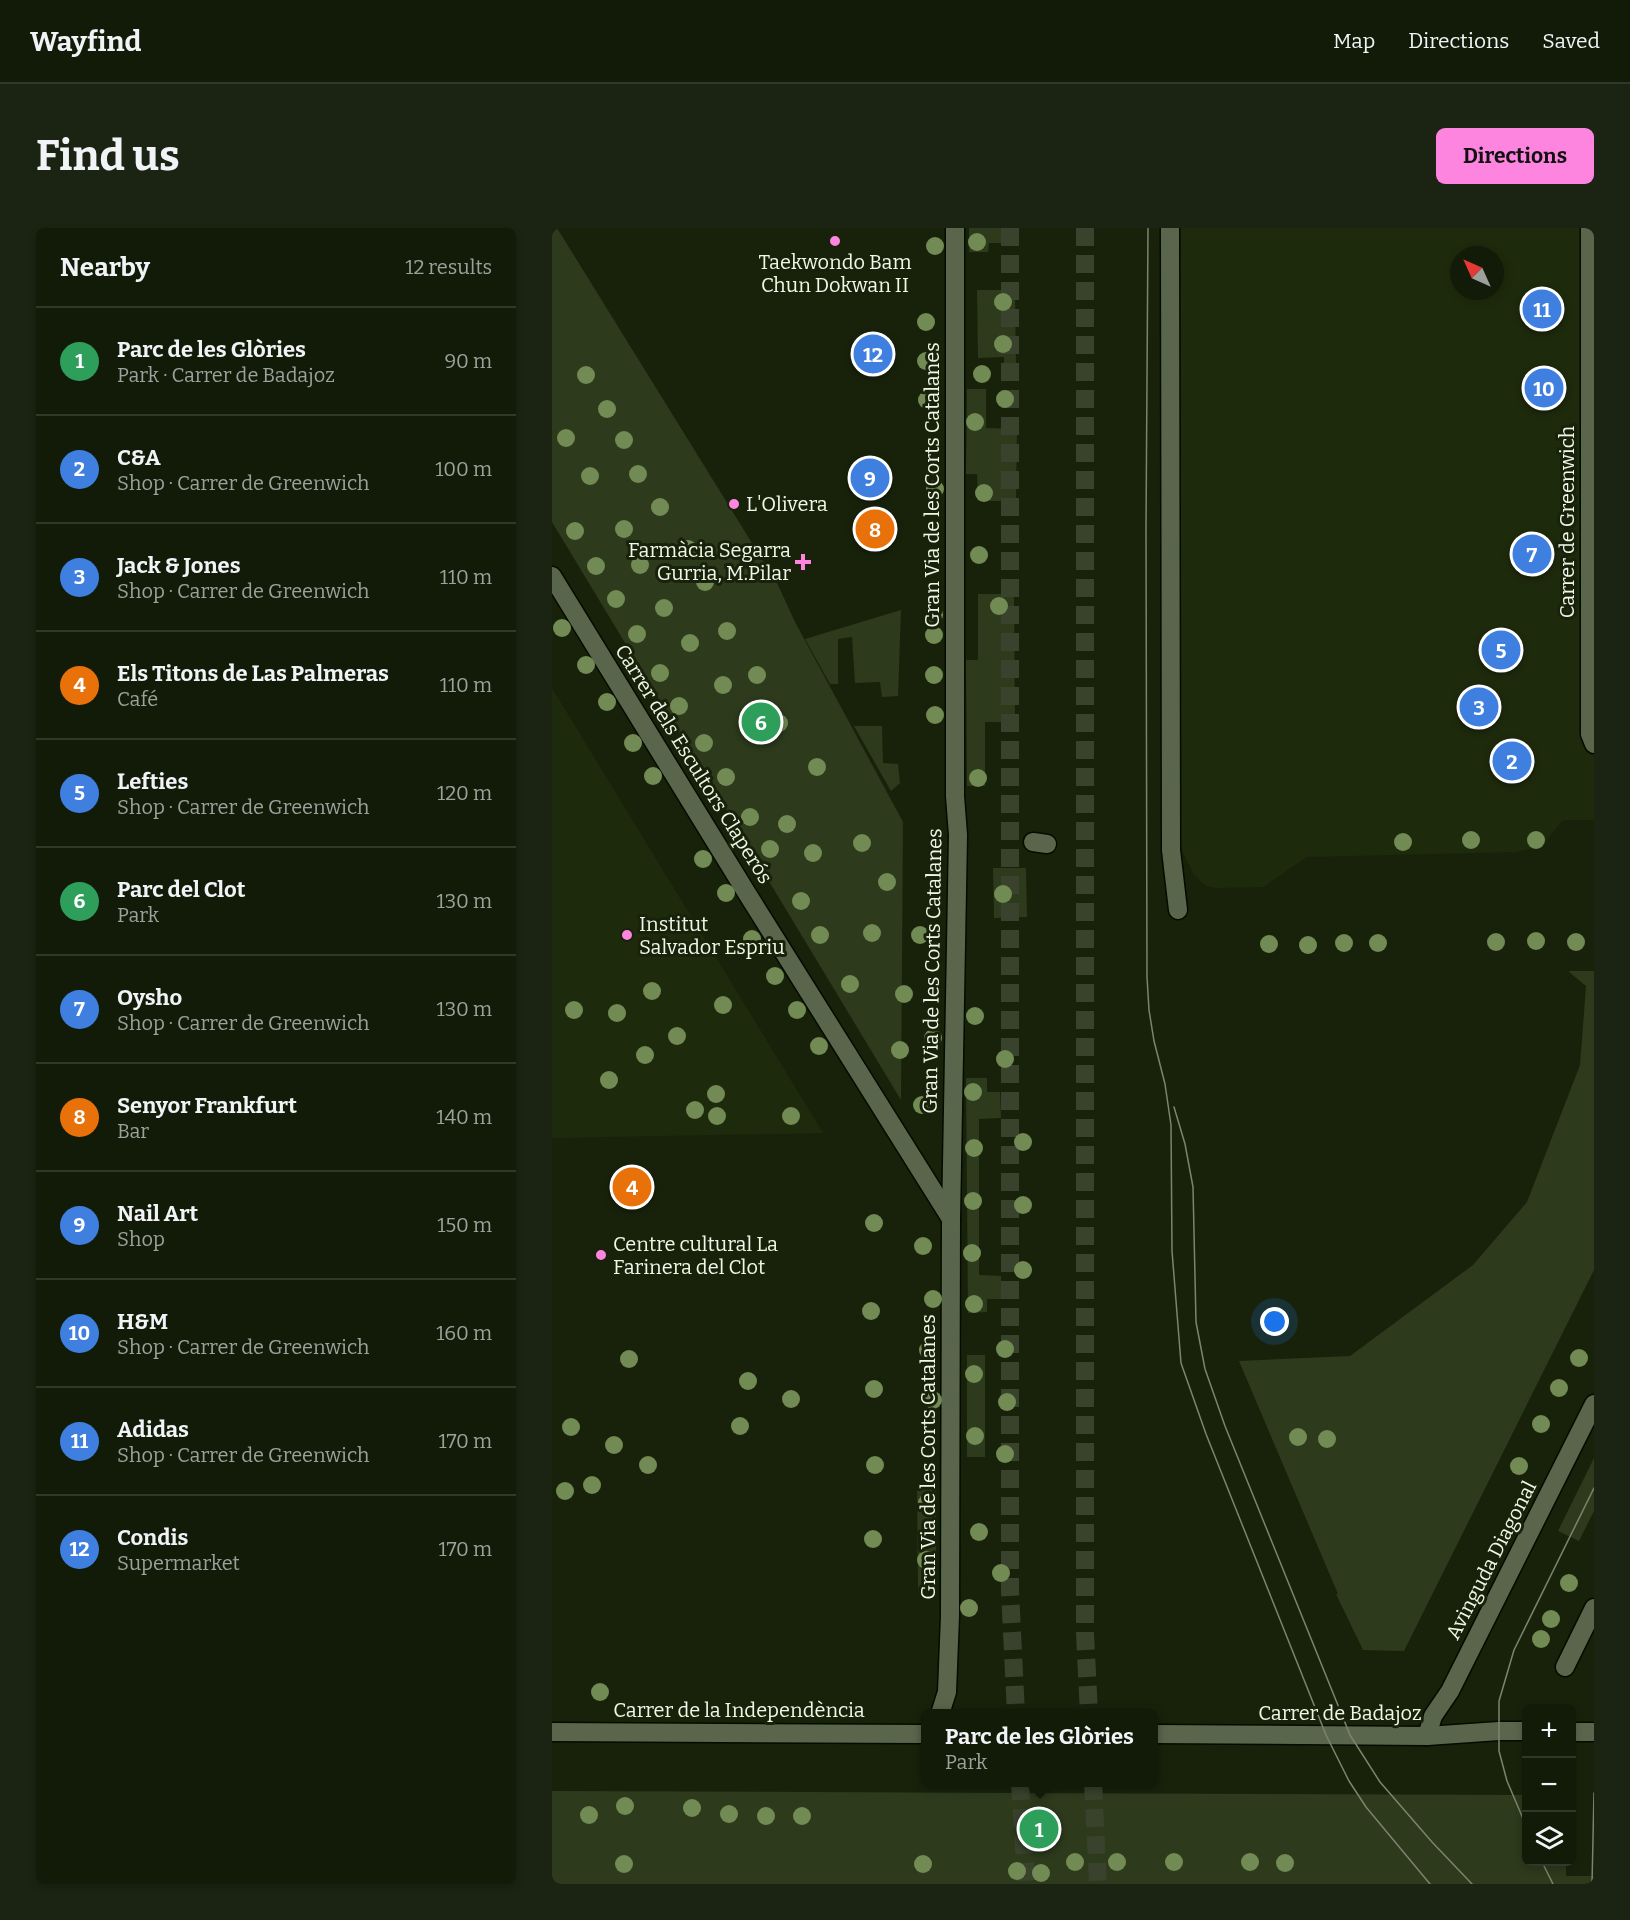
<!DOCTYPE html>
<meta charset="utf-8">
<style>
:root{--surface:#121a08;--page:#1b2312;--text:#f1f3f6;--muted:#9ca19c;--line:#313829;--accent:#fe85df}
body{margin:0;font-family:Bitter,serif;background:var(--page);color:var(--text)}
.controls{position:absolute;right:18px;bottom:18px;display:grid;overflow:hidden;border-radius:9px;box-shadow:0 3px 9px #0003}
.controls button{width:54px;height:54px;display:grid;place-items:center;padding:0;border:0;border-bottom:2px solid var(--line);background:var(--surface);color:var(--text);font:30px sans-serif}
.compass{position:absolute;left:898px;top:18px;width:54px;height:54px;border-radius:50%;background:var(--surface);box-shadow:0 3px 9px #0003;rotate:315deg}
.you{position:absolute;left:723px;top:1094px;width:21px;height:21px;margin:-15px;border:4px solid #fff;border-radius:50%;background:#1a73e8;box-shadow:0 0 0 9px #1a73e833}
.badge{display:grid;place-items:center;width:39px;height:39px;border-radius:50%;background:var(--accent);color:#fff;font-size:20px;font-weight:700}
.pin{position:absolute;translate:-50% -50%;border:3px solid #fff;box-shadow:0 2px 6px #0006}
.popup{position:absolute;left:369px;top:1481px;width:237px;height:78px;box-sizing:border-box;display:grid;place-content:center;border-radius:9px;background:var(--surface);filter:drop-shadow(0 2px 4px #0005);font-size:20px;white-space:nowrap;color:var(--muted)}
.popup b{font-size:22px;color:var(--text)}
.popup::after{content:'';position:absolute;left:50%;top:100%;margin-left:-12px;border:12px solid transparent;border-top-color:var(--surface)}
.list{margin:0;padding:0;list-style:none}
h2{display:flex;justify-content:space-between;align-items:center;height:78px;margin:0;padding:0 24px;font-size:26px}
h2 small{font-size:20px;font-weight:400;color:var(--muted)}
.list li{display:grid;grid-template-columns:39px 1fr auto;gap:18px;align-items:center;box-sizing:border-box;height:108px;padding:0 24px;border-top:2px solid var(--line)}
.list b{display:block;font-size:22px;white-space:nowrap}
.list p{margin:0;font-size:20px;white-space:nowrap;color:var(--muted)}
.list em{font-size:20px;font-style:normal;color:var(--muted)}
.icon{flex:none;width:33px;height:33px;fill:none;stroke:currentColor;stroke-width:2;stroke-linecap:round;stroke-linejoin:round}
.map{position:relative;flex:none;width:1042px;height:1656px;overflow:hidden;border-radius:9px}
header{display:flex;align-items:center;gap:36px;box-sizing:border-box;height:84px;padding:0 30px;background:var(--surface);border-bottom:2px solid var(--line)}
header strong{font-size:28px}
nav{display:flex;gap:33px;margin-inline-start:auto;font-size:21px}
.intro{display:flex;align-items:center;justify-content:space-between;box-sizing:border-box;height:144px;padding:0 36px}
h1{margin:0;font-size:42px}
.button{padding:15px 27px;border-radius:9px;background:var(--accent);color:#111;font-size:21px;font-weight:700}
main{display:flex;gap:36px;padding:0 36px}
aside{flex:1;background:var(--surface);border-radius:9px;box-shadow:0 3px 9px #0003}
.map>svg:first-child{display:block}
.built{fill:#1e2a0c;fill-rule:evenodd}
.green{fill:#2d3a1c}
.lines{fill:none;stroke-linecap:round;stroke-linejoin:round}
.major-tunnel{stroke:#38422c;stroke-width:18;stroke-dasharray:18 9;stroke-linecap:butt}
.minor-casing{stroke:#040b00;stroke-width:21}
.minor{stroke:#5a664c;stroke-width:18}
.tram{stroke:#7b8470;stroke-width:1.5}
.tree{fill:#728a53}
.poi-dot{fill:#fe85df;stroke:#18220b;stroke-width:2}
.labels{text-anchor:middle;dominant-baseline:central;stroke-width:6;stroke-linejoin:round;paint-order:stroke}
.poi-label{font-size:20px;fill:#f0f7e8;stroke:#18220b;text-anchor:start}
.street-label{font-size:20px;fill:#f0f7e8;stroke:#18220b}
</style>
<header>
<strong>Wayfind</strong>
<nav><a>Map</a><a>Directions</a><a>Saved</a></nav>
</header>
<div class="intro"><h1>Find us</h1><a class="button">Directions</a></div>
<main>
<aside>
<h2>Nearby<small>12 results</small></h2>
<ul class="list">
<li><span class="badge" style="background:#2e9e5b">1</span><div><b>Parc de les Glòries</b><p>Park · Carrer de Badajoz</p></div><em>90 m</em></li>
<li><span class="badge" style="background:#3f7fe0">2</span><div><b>C&amp;A</b><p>Shop · Carrer de Greenwich</p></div><em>100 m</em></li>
<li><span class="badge" style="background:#3f7fe0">3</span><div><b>Jack &amp; Jones</b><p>Shop · Carrer de Greenwich</p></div><em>110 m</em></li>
<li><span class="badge" style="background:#e8710a">4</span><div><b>Els Titons de Las Palmeras</b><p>Café</p></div><em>110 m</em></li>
<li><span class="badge" style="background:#3f7fe0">5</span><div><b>Lefties</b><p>Shop · Carrer de Greenwich</p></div><em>120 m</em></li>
<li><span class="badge" style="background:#2e9e5b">6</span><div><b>Parc del Clot</b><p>Park</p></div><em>130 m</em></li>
<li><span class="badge" style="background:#3f7fe0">7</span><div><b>Oysho</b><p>Shop · Carrer de Greenwich</p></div><em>130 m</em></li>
<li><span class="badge" style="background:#e8710a">8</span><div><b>Senyor Frankfurt</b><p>Bar</p></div><em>140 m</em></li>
<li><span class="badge" style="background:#3f7fe0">9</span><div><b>Nail Art</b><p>Shop</p></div><em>150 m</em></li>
<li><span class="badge" style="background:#3f7fe0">10</span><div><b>H&amp;M</b><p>Shop · Carrer de Greenwich</p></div><em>160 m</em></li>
<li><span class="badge" style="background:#3f7fe0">11</span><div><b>Adidas</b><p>Shop · Carrer de Greenwich</p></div><em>170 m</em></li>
<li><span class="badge" style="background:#3f7fe0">12</span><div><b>Condis</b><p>Supermarket</p></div><em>170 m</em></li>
</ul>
</aside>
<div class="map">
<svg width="1042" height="1656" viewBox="0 0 1042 1656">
<rect width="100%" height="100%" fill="#18220b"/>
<g class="built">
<path d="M629,0H1042V592H1011L990,618L964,624L755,629L711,659L663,660L654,658L642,647L629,620ZM907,27H943V63H907Z"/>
<path d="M0,460L25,501L271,905L0,910Z"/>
</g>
<g class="green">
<path d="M0,0H5L226,357L243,394L351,594L349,872L0,294Z"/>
<path d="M417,0H463L464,15H437L436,24H417Z"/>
<path d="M425,62H463L464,143L452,144V129L426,130Z"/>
<path d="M415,161H434V200L465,201L464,273H426L425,246H414Z"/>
<path d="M426,366H462L463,494H433V558H415L414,432H426Z"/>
<path d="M349,382L346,468L330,469L328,454L303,455L300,409L286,411V456H278L253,411Z"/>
<path d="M302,498H330L331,535L346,536L348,555L339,563Z"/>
<path d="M441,640H474L475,689L442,690Z"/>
<path d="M1018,743H1042V1042L852,1423L811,1422L784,1366H786L687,1133L798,1128L921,1037L975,974L1028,837L1034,758L1017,744Z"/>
<path d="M414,850H435V864H448L449,890L427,891V1047L449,1048V1071H435V1084L416,1085Z"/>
<rect x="415" y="1127" width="18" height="102"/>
<path d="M1042,1230V1283L1027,1313L1006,1303Z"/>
<path d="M365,1257H384V1360H366Z"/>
<path d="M0,1563L974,1567L975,1634H1014V1648H1042V1656H0Z"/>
</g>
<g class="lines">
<g class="major-tunnel">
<path d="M458,0V1363L464,1486"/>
<path d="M533,0V1405L537,1486"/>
<path d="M468,1554L474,1656"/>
<path d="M541,1554L546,1656"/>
</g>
<g class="minor-casing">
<g id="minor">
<path d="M618,0L619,622L626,682"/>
<path d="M1038,0V506L1042,516"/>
<path d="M0,348L196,667L399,991"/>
<path d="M481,614L495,616"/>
<path d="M1013,1439L1042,1380"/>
<path d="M388,1486L395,1464L398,1388L399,991L406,607L403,568V0"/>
<path d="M0,1504L373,1506"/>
<path d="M1020,1504H1042"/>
<path d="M601,1506L875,1508L947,1503H975"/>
<path d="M875,1508L881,1488L898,1463L1042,1176"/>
</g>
</g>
<use href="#minor" class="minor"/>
<g class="tram">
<path d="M596,0L594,301L595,749L597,782L602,813L613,856L619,897L620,1023L629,1135L654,1206L774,1507L797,1553L814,1579L878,1656"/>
<path d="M622,879L633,916L641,959L644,1094L653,1141L673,1198L798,1507L828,1554L880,1614L920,1656"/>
<path d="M975,1600L955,1553L947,1523V1473L962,1422L1042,1260"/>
<path d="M990,1634L1001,1656"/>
<path d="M1040,1656L1042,1565"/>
</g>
</g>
<g class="tree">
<circle cx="425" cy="14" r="9"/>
<circle cx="383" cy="18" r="9"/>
<circle cx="451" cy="74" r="9"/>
<circle cx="374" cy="94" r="9"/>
<circle cx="451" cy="116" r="9"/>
<circle cx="374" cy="133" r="9"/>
<circle cx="430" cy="146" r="9"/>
<circle cx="34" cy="147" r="9"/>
<circle cx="453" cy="171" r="9"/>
<circle cx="375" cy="172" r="9"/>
<circle cx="55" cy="181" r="9"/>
<circle cx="423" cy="194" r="9"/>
<circle cx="14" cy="210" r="9"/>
<circle cx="72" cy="212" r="9"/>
<circle cx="86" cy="246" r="9"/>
<circle cx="38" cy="248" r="9"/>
<circle cx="383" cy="261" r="9"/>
<circle cx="432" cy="265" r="9"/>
<circle cx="108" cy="279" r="9"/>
<circle cx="72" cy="301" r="9"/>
<circle cx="23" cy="303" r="9"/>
<circle cx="136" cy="321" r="9"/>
<circle cx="427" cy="327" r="9"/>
<circle cx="88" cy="337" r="9"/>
<circle cx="44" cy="338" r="9"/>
<circle cx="153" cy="354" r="9"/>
<circle cx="64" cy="371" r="9"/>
<circle cx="447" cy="378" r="9"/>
<circle cx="112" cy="380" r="9"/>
<circle cx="382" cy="387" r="9"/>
<circle cx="10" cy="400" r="9"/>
<circle cx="175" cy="403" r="9"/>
<circle cx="85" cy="406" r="9"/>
<circle cx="382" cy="407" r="9"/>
<circle cx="138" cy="415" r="9"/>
<circle cx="34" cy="437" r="9"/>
<circle cx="108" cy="445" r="9"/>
<circle cx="205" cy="447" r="9"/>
<circle cx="382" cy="447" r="9"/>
<circle cx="171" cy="457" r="9"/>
<circle cx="55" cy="474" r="9"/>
<circle cx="127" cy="478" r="9"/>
<circle cx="383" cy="487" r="9"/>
<circle cx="227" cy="495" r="9"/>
<circle cx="81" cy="515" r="9"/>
<circle cx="152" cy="515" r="9"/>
<circle cx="265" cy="539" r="9"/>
<circle cx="101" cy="548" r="9"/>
<circle cx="174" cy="549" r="9"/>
<circle cx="426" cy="550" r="9"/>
<circle cx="198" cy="589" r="9"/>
<circle cx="235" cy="596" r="9"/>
<circle cx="919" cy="612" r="9"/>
<circle cx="984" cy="612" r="9"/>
<circle cx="851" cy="614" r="9"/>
<circle cx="310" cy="615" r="9"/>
<circle cx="218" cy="621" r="9"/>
<circle cx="261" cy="625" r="9"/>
<circle cx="151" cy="631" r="9"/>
<circle cx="335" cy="654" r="9"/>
<circle cx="174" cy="665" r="9"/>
<circle cx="451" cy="666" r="9"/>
<circle cx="249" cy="673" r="9"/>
<circle cx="320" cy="705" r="9"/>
<circle cx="268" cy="707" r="9"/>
<circle cx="368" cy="707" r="9"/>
<circle cx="200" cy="711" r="9"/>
<circle cx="984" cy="713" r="9"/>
<circle cx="944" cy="714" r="9"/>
<circle cx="1024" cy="714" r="9"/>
<circle cx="792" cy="715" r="9"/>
<circle cx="826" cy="715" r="9"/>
<circle cx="717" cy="716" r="9"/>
<circle cx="756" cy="717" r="9"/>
<circle cx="223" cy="748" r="9"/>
<circle cx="298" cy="756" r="9"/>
<circle cx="100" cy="763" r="9"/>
<circle cx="352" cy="766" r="9"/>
<circle cx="171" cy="777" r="9"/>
<circle cx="22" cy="782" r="9"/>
<circle cx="245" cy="782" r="9"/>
<circle cx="65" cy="785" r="9"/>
<circle cx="423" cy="788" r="9"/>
<circle cx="125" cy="808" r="9"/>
<circle cx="381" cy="810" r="9"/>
<circle cx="267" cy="818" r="9"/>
<circle cx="348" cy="822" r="9"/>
<circle cx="93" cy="827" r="9"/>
<circle cx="453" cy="831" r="9"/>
<circle cx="57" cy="852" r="9"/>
<circle cx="421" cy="864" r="9"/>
<circle cx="164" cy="866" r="9"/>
<circle cx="370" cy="877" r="9"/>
<circle cx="143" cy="882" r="9"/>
<circle cx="165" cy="888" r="9"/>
<circle cx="239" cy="888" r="9"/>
<circle cx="471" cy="914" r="9"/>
<circle cx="422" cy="920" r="9"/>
<circle cx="421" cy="973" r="9"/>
<circle cx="471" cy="977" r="9"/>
<circle cx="322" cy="995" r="9"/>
<circle cx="371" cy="1018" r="9"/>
<circle cx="420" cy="1025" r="9"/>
<circle cx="471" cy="1042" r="9"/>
<circle cx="381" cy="1071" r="9"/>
<circle cx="422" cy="1076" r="9"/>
<circle cx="319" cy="1083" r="9"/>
<circle cx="453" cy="1121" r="9"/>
<circle cx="376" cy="1122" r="9"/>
<circle cx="1027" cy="1130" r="9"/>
<circle cx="77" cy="1131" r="9"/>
<circle cx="422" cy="1146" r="9"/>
<circle cx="196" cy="1153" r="9"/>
<circle cx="1007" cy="1160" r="9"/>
<circle cx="322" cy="1161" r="9"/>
<circle cx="239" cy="1171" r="9"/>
<circle cx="381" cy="1172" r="9"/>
<circle cx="455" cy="1174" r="9"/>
<circle cx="989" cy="1196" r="9"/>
<circle cx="188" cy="1198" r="9"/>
<circle cx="19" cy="1199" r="9"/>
<circle cx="423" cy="1208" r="9"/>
<circle cx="746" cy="1209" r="9"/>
<circle cx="775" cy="1211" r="9"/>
<circle cx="62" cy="1217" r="9"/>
<circle cx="453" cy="1226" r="9"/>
<circle cx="96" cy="1237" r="9"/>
<circle cx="323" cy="1237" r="9"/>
<circle cx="967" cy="1238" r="9"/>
<circle cx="40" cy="1257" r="9"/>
<circle cx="13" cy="1263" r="9"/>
<circle cx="375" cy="1275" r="9"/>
<circle cx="427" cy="1304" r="9"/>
<circle cx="321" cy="1311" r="9"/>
<circle cx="374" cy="1332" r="9"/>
<circle cx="449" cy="1345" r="9"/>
<circle cx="1017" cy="1355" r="9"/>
<circle cx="417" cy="1380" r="9"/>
<circle cx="999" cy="1391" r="9"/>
<circle cx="989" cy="1411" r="9"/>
<circle cx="48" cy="1464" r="9"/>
<circle cx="73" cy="1578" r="9"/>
<circle cx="140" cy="1580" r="9"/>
<circle cx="177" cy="1586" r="9"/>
<circle cx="37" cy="1587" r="9"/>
<circle cx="214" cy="1588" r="9"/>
<circle cx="250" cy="1588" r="9"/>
<circle cx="523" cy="1634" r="9"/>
<circle cx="565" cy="1634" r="9"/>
<circle cx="622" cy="1634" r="9"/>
<circle cx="698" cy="1634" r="9"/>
<circle cx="733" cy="1635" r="9"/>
<circle cx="72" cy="1636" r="9"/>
<circle cx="371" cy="1636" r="9"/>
<circle cx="465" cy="1643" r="9"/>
<circle cx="489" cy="1645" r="9"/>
</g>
<g class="poi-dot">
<circle cx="283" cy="13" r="6"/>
<circle cx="182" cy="276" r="6"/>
<path d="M248 325h6v6h6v6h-6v6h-6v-6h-6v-6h6z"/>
<circle cx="75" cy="707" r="6"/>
<circle cx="49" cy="1027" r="6"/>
</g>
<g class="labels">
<g class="poi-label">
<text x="283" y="34" text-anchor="middle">Taekwondo Bam<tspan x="283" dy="23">Chun Dokwan II</tspan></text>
<text x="194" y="276">L'Olivera</text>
<text x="239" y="322" text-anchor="end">Farmàcia Segarra<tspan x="239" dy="23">Gurria, M.Pilar</tspan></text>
<text x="87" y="696">Institut<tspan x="87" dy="23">Salvador Espriu</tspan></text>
<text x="61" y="1016">Centre cultural La<tspan x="61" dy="23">Farinera del Clot</tspan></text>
</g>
<g class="street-label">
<text transform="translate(380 257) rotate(-90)">Gran Via de les Corts Catalanes</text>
<text transform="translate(1015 294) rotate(-90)">Carrer de Greenwich</text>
<text transform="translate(142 536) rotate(58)">Carrer dels Escultors Claperós</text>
<text transform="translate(380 743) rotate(-89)">Gran Via de les Corts Catalanes</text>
<text transform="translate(376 1229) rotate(-90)">Gran Via de les Corts Catalanes</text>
<text transform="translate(939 1332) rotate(-63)">Avinguda Diagonal</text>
<text x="187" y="1482">Carrer de la Independència</text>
<text x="788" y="1485">Carrer de Badajoz</text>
</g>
</g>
</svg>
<div class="controls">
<button>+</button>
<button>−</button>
<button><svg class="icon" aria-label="layers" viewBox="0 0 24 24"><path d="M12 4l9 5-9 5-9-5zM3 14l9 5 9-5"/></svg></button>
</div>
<svg class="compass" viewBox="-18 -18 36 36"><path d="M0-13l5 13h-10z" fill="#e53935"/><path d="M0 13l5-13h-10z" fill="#9ca19c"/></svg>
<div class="you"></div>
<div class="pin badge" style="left:487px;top:1601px;background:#2e9e5b">1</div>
<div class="popup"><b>Parc de les Glòries</b>Park</div>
<div class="pin badge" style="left:960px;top:533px;background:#3f7fe0">2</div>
<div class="pin badge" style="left:927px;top:479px;background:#3f7fe0">3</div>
<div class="pin badge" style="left:80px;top:959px;background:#e8710a">4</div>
<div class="pin badge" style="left:949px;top:422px;background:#3f7fe0">5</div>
<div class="pin badge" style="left:209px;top:494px;background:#2e9e5b">6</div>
<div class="pin badge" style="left:980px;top:326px;background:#3f7fe0">7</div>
<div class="pin badge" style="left:323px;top:301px;background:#e8710a">8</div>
<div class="pin badge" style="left:318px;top:250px;background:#3f7fe0">9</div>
<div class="pin badge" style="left:992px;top:160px;background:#3f7fe0">10</div>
<div class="pin badge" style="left:990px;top:81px;background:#3f7fe0">11</div>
<div class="pin badge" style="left:321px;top:126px;background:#3f7fe0">12</div>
</div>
</main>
